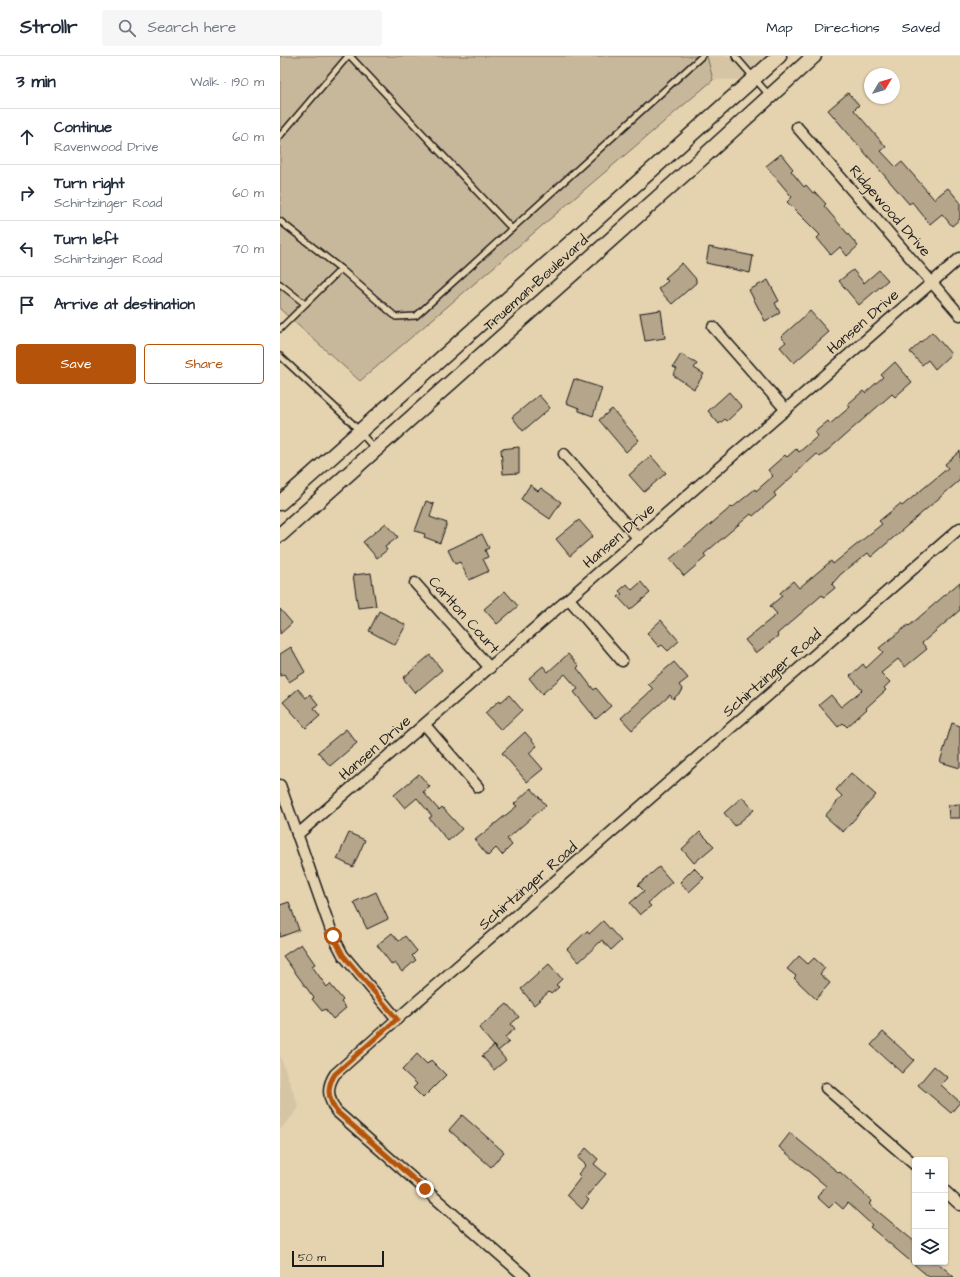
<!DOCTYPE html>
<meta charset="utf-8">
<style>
:root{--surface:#fff;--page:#f6f6f7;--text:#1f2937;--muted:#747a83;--line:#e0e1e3;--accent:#b45309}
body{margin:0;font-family:"Architects Daughter",sans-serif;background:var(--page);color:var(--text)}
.controls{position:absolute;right:12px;bottom:12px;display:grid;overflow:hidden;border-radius:4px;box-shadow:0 1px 3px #0004}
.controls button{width:36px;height:36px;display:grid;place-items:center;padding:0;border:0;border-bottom:1px solid var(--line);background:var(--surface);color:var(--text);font:20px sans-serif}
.compass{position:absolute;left:584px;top:12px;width:36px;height:36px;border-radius:50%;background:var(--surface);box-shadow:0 1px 3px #0004;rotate:52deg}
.scale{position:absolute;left:12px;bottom:10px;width:92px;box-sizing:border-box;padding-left:4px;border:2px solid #1c1c1c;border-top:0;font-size:11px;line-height:14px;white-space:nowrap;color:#1c1c1c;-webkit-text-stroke:3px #e5d3b0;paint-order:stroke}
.stop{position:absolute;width:12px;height:12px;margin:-9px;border:3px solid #b45309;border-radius:50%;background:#fff}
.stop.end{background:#b45309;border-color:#fff;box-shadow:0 1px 4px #0008}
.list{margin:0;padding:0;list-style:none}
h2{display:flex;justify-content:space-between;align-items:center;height:52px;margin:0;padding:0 16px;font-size:17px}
h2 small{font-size:13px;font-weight:400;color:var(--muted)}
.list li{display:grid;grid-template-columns:26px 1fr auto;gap:12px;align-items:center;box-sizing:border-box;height:56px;padding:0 16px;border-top:1px solid var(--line)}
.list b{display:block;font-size:15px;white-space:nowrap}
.list p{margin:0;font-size:13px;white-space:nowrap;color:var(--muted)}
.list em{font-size:13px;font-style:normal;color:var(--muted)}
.actions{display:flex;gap:8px;padding:12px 16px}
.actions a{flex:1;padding:9px 0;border:1px solid var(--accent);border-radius:4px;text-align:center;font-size:14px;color:var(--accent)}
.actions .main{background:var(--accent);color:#fff}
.icon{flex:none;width:22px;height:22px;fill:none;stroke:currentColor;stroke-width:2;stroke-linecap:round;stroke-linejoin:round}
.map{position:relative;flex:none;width:680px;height:1221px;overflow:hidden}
header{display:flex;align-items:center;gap:24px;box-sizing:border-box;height:56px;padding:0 20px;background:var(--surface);border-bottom:1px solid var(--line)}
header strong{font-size:19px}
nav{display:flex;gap:22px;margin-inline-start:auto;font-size:14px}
.search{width:280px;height:36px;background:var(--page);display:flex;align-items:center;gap:10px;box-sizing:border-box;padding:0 14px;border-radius:4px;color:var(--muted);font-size:15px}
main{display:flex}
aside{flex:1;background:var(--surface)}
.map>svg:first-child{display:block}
.built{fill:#d6c5a5}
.green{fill:#c8b89b;stroke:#726a5c}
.building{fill:#b4a58b;stroke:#1c1c1c}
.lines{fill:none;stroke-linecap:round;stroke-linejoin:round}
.lane-casing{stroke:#1c1c1c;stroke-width:8}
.street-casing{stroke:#1c1c1c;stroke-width:13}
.secondary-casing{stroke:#1c1c1c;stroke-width:17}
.lane{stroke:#e5d3b0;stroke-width:5}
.street{stroke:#e5d3b0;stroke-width:10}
.secondary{stroke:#e5d3b0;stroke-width:14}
.route{stroke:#b45309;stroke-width:5}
.labels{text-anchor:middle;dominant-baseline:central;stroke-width:3;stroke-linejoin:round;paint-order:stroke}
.street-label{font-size:15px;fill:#1c1c1c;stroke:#e5d3b0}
</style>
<header>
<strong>Strollr</strong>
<div class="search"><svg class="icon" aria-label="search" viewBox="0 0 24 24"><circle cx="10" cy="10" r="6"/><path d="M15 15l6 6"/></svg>Search here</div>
<nav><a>Map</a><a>Directions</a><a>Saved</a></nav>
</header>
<main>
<aside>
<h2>3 min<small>Walk · 190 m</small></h2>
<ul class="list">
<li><svg class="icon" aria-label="ahead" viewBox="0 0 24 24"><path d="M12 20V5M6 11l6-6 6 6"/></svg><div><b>Continue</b><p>Ravenwood Drive</p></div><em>60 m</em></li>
<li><svg class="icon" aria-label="right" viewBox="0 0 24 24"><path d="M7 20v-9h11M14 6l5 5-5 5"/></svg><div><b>Turn right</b><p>Schirtzinger Road</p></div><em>60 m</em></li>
<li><svg class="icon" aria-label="left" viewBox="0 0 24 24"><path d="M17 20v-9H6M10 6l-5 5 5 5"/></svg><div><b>Turn left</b><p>Schirtzinger Road</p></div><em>70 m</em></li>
<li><svg class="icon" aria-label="arrive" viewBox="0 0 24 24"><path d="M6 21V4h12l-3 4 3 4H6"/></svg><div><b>Arrive at destination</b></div></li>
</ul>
<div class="actions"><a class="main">Save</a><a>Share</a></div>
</aside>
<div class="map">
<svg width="680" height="1221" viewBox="0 0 680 1221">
<rect width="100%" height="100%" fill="#e5d3b0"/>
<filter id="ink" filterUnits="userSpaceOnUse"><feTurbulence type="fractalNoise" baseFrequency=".025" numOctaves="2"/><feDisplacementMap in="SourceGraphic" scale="8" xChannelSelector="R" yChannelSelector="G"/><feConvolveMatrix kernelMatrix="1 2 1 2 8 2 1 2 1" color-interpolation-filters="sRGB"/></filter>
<g filter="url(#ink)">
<g class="built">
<path d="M427,0H512L486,23L433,24Z"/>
<path d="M0,999L19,1052L0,1074Z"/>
</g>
<path class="green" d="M0,0H427L433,24L80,325L0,253Z"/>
<g class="building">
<path d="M568,37L579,49L574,54L606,91L601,95L616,111L622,106L654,143L668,132L680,146V163L672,170L662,158L650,168L632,146L629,148L548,54Z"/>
<path d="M501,98L513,113L511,115L524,131L526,129L533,137L535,136L546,148L544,150L578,190L567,200L560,191L551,199L537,182L540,179L507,146L512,141L486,110Z"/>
<path d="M429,191L473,200L470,217L426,207Z"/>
<path d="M402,207L416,223V227L392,248L378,233L388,225L385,222Z"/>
<path d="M573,214L584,227L599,214L608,224L579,249L559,225Z"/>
<path d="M488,224L499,245L495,247L500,257L485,265L469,234Z"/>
<path d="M381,254L385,282L365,285L360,257Z"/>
<path d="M530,255L549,276L514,307L500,291L506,286L501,281Z"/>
<path d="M652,276L671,298L655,313L648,304L642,309L630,296Z"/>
<path d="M401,298L417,308L414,312L424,318L414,333L393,319L397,313L393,311Z"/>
<path d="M615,306L632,326L615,341L612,338L540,401L537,398L494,437L496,440L473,460L471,458L424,498L426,501L404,520L390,503L451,451L452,452L475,433L476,435L493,420L488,414L505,399L507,401L516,393L519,396L538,380L535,376L548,365L550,368L570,351L568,348L583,335L585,337L603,321L601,319Z"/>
<path d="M294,323L322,332L313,360L299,355V352L286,347Z"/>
<path d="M449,336L462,351L447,365L445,363L439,368L428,355Z"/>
<path d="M259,339L270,352L243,375L232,361Z"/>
<path d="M332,353L359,384L346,396L319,364Z"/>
<path d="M239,391V417L223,418L221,393Z"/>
<path d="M680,395V424L591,501L588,497L561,518L552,528L555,532L544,541L542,539L497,578L498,580L476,597L465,584L497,558L490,550L502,540L500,537L513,525L519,532L551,505L553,508L602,468L599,465L620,448L622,450L668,412L665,408Z"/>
<path d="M371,400L386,417L364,436L349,419Z"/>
<path d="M250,429L258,435L261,432L281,446L270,463L241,443Z"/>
<path d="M146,445L154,448L150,461L167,467L160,487L144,481L145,478L135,475Z"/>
<path d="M299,464L313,480L290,500L276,483Z"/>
<path d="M106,467L118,481L105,491L107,494L97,502L83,486Z"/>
<path d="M202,478L209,492L205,494L208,501L203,503L209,515L189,524L180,506L175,508L168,494Z"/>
<path d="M91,517L96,550L78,552L73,519Z"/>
<path d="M361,526L370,537L350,554L338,541L342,538L339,535L347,528L352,534Z"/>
<path d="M680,526V554L642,587L647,593L625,611L618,603L601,617L610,626L604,632L606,634L586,652L587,653L567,671L563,667L558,671L539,649L551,639L561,651L582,634L570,620L583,608L586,612L603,596L599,592L628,569L629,570Z"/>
<path d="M225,535L238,550L217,568L204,553Z"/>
<path d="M0,553L12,567L0,578Z"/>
<path d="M99,555L126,569L115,589L89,575Z"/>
<path d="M381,564L399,585L388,595L382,589L379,591L367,577Z"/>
<path d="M11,591L25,616L9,626L4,618L0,620V598Z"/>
<path d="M288,598L299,610L297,612L314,634L316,632L331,650L316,663L294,636L298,633L285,618L262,638L249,622L263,610L268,616Z"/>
<path d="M150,599L162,614L135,637L123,622Z"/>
<path d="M394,606L408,622L399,629L403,634L393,643L390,639L352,674L341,662L373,633L368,628Z"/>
<path d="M18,633L26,642L30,638L38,648L34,652L40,660L26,672L3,646Z"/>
<path d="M229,639L242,654L221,674L205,657L220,644L221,646Z"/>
<path d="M672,667L680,670V712L660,706Z"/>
<path d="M66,673L77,687L50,710L38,696Z"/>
<path d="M245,676L257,690L249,697L263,713L247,726L222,697Z"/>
<path d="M571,717L596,739L563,776L545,760L562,740L556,734Z"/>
<path d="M139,718L150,731L143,736L159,754L162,751L182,773L168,785L149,762L152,760L137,742L125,752L114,739Z"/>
<path d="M251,732L266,749L227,783L232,789L222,799L216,792L208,800L195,784L237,750L234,748Z"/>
<path d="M462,741L474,754L455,770L444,757Z"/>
<path d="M680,748V762H669L668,749Z"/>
<path d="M420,776L434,790L414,807L402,793Z"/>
<path d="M69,777L85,784L73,811L57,803Z"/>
<path d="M379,811L392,826L368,847L371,850L360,859L350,847L364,835L358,829Z"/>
<path d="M414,812L424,822L409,836L400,826Z"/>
<path d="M96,836L108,863L87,873L74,846Z"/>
<path d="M9,846L19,874L0,881V849Z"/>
<path d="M323,865L341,885L331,894L322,884L299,906L287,893L307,875L309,878Z"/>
<path d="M112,877L119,885L125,880L137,895L132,900L136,904L122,916L115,907L112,909L97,889Z"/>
<path d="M21,888L35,908L32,910L47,931L50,928L63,944L61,946L66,952L53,963L45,953L42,955L32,943L34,942L3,900Z"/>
<path d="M519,900L528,908L534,902L545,912L540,918L550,927L536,943L514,922L516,920L507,913Z"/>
<path d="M269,908L282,923L276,929L279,931L271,938L269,936L254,949L241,933Z"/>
<path d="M227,948L239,961L231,968L235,973L225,981L229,986L218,995L199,972Z"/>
<path d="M603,976L634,1004L622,1017L591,989Z"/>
<path d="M214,990L226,1004L214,1014L202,1000Z"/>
<path d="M137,998L147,1008L151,1004L166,1019L143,1042L133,1032L137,1028L122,1014Z"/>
<path d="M654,1010L668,1022L661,1029L680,1046L671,1057L638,1029Z"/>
<path d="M182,1059L224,1096L211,1111L169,1074Z"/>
<path d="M510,1077L559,1117L560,1116L592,1145L589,1148L635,1186V1206H657L674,1221H649L590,1171L592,1169L568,1147L563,1153L555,1146L549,1152L537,1141L546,1130L499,1091Z"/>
<path d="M306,1092L318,1103L314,1108L326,1118L306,1141L309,1144L302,1153L287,1139L301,1121L298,1118L306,1109L298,1102Z"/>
</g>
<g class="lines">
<g class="lane-casing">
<g id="lane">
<path d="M70,0L232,173"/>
<path d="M455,0L489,39"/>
<path d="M0,80L68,0"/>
<path d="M0,165L61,213"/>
<path d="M0,228L25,248"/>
<path d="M0,273L61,213L116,261L136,260L422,0"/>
<path d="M0,300L71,366L95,393"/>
</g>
</g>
<g class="street-casing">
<g id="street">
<path d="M517,71L680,259"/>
<path d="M433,271L506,354"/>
<path d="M284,398L359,483"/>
<path d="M135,527L210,612"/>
<path d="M289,543L342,605"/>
<path d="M145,669L198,731"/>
<path d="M0,729L53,880L63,899L117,963"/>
<path d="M17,779L680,202"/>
<path d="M546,1032L635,1109"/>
<path d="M665,1135L680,1149"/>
<path d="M245,1221L56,1055C48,1042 46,1031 55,1018L117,963L680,472"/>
</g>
</g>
<g class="secondary-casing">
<g id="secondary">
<path d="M0,447L499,0"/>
<path d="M0,479L420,104L534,0"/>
</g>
</g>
<use href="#lane" class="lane"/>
<use href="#street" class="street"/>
<use href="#secondary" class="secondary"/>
</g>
</g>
<g class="lines" filter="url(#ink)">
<path class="route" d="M53,880L63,899L117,963L55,1018C46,1031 48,1042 56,1055L145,1133"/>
</g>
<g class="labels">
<g class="street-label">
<text transform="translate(610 155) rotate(49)">Ridgewood Drive</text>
<text transform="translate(256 227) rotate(-42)">Trueman Boulevard</text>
<text transform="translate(583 266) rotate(-41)">Hansen Drive</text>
<text transform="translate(339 480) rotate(-41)">Hansen Drive</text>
<text transform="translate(184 559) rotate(48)">Carlton Court</text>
<text transform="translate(492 617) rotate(-41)">Schirtzinger Road</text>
<text transform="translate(95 692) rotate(-41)">Hansen Drive</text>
<text transform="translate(248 830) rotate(-41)">Schirtzinger Road</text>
</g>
</g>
</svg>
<div class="controls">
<button>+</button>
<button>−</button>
<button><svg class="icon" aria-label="layers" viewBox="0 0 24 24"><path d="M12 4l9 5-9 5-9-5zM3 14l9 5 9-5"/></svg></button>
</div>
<svg class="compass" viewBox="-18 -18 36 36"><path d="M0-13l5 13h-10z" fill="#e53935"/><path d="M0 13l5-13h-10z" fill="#747a83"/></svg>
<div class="scale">50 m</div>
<div class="stop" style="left:53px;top:880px"></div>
<div class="stop end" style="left:145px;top:1133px"></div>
</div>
</main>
